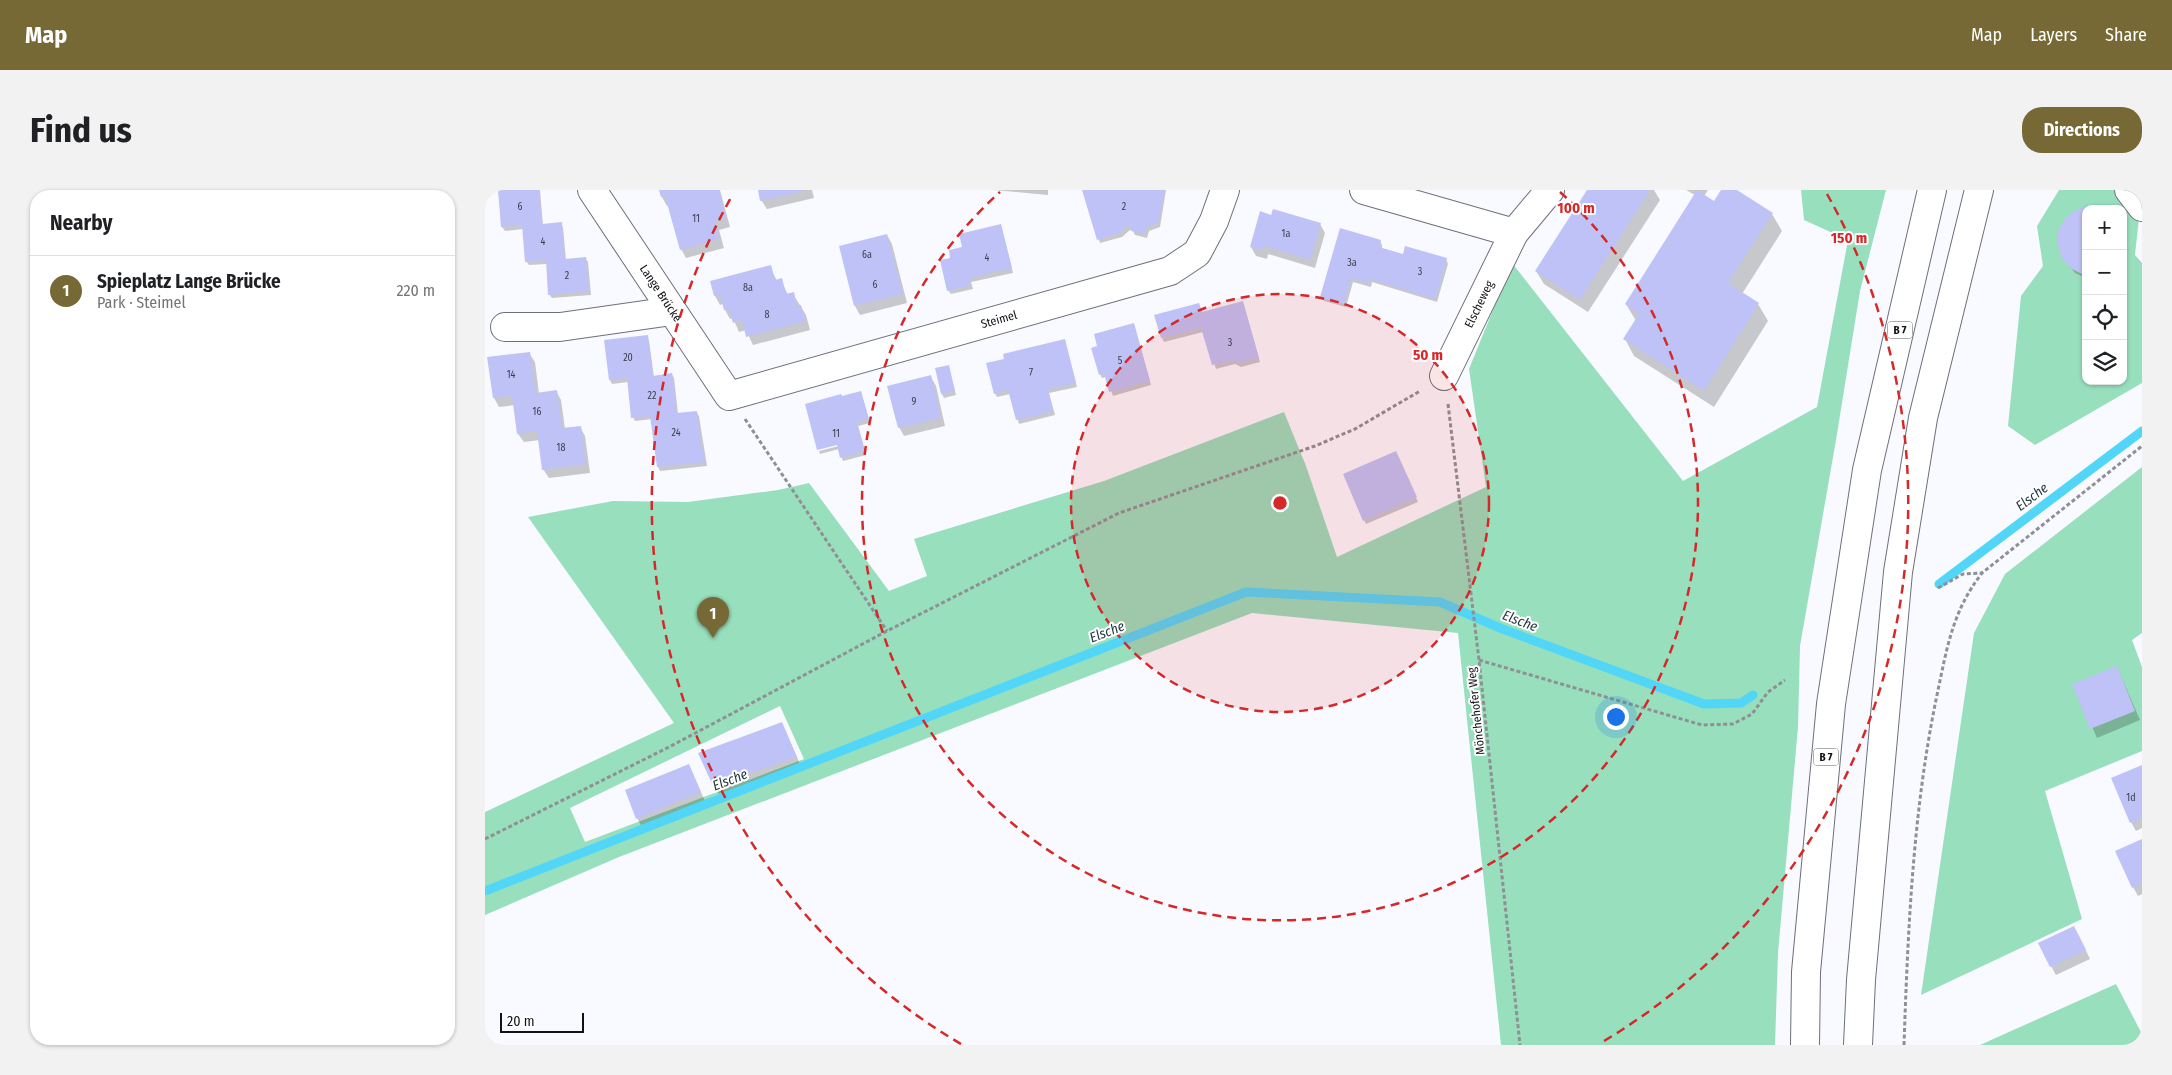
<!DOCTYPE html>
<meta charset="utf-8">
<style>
:root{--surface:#fff;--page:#f2f2f2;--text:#202124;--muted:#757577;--line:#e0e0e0;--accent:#776936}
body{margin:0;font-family:"Fira Sans Condensed",sans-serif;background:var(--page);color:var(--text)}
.controls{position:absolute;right:15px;top:15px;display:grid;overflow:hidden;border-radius:10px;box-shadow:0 1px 4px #0004}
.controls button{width:45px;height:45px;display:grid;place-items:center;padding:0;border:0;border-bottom:1px solid var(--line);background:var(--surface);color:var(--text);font:25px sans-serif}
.scale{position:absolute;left:15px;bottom:12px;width:84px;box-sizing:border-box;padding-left:5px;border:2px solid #111216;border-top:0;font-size:14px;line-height:18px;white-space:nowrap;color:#111216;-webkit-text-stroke:4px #fff;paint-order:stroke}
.you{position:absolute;left:1130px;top:526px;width:18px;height:18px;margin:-12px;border:4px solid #fff;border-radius:50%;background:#1a73e8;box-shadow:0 0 0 8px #1a73e833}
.badge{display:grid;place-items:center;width:32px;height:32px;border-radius:50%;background:var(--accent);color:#fff;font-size:16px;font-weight:700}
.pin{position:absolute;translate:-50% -41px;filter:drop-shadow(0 1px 2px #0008)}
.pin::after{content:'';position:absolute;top:26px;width:18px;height:15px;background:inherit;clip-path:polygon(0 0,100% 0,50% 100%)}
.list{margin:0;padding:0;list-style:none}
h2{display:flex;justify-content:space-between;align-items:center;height:65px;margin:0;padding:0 20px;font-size:21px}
h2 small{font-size:16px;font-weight:400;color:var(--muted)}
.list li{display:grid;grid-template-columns:32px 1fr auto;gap:15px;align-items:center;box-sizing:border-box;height:70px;padding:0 20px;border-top:1px solid var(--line)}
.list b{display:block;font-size:19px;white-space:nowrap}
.list p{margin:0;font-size:16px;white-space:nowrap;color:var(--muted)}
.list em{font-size:16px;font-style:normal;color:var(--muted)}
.icon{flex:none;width:28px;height:28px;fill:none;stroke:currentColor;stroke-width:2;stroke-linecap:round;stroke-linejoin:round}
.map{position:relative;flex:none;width:1657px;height:855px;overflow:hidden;border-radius:20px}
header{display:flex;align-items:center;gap:30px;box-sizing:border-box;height:70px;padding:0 25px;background:var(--accent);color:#fff}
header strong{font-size:24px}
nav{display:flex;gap:28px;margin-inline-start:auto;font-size:18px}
.intro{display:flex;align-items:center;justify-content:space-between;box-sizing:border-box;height:120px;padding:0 30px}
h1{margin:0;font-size:35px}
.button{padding:12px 22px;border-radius:20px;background:var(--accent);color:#fff;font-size:18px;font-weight:700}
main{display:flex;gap:30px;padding:0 30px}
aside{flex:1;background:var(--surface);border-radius:20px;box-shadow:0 1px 4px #0004}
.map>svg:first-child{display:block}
.green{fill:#98dfbd;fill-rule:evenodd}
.shadow{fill:#0003}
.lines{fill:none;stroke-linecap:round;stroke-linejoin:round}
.stream{stroke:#51d6f7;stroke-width:9}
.building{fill:#bfc2f6}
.minor-casing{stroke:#6d707a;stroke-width:30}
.highway-casing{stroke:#6d707a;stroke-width:30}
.path{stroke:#8f9094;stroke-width:3;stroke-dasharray:4 2.5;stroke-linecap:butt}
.minor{stroke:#fff;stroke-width:28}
.highway{stroke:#fff;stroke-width:28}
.ring{fill:none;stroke:#d62828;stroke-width:2.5;stroke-dasharray:9 6}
.labels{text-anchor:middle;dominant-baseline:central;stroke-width:4;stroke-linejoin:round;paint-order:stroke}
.number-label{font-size:10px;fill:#3c3e4e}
.shield{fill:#fff;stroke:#58595c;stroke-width:1}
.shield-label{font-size:11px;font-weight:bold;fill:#111216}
.street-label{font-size:12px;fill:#111216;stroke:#fff}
.water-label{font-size:14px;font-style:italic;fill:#1f353c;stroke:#fff}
.centre{fill:#d62828;stroke:#fff;stroke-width:2.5}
.ring-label{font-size:15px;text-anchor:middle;font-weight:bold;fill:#d62828;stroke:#fff;stroke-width:4;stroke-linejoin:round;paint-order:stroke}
</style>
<header>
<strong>Map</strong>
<nav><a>Map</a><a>Layers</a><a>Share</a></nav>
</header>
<div class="intro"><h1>Find us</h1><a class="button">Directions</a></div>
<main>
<aside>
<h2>Nearby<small></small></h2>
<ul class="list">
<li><span class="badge">1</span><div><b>Spieplatz Lange Brücke</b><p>Park · Steimel</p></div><em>220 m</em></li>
</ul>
</aside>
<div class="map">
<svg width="1657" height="855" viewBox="0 0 1657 855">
<rect width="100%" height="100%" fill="#f9faff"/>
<g class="green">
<path d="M1316,0H1401L1375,101L1351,250L1315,456L1313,537L1293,763L1290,855H1016L973,443L767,423L134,667L0,725V622L189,533L43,327L128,311L203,312L293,300L324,293L404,401L442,386L429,349L619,291L799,222L821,276L852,367L1001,297L984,179L1027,73L1198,291L1332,217L1363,50L1319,30ZM295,516L319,569L100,652L85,618Z"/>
<path d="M1574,0H1630L1654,28L1650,65L1657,73V193L1550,255L1523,236L1536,106L1558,76L1552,36ZM1601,19H1638V191H1601Z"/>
<path d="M1657,277V443L1647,450L1657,477V561L1560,601L1597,729L1436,805L1489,443L1520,384Z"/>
<path d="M1631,794L1657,844V855H1495Z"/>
</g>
<g class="shadow">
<path d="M14,0H55L58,35L76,34L78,38L81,70L100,68L103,72L106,105L67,108L64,104L62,74L44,75L41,71L38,39L20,41L17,37Z"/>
<path d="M176,0H235L245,37L234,40L239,58L201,68L196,59L184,15L182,16L177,7Z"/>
<path d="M274,0H327L329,8L282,19L276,10Z"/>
<path d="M509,0H563V5Z"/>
<path d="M599,0H681L675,37L664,41L662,48L650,45L648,41L645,40L637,47L615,53Z"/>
<path d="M1103,0H1169L1175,10L1103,122L1059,94L1051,81Z"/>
<path d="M1201,0H1223L1219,6L1229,13L1237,0H1250L1287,24L1297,41L1257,104L1273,114L1283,131L1229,217L1149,166L1140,149L1151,131L1141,114L1210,5Z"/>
<path d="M1600,18L1601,19V88L1590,83L1580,70Z"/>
<path d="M786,26L835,34L840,43L830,78L783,64L782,69L771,66L766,57Z"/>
<path d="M516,35L528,83L486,92L488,99L466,104L463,100L478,58Z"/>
<path d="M1638,39L1642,51V63L1638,73Z"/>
<path d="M402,45L407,54L422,113L375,125L370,116L355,57Z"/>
<path d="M895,51L897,55V59L918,65L961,69L963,74L952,112L887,92L886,97L868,92L861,117L839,111L837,107Z"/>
<path d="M285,77L292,91L296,90L303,105L308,104L321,125L325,140L268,155L261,140L254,142L248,128L245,129L240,120L238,114L235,115L230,106L226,92Z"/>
<path d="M757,112L775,172L756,177L750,174L731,179L718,142L679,152L677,148L671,126L714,114L717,123Z"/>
<path d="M649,135L666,195L628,206L621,187L617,188L615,184Z"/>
<path d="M162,147L164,151L169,187L187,184L189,188L193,224L211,222L214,226L222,276L175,281L173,277L167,229L150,231L148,227L143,192L127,194L125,190Z"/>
<path d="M580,151L592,197L564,203L570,225L534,234L525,204L512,207L510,203Z"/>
<path d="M44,163L50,172L54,204L71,201L76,210L80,239L95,237L100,246L105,283L64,288L58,279L55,250L39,252L33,244L30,215L14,217L9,208Z"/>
<path d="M463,177L471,205L459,208L457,204Z"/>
<path d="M446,187L451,196L460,236L419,246L414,237Z"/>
<path d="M376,203L385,233L373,236L381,265L358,271L354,259L335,264L334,261L358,255Z"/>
<path d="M913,266L933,312L881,334L879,330Z"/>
<path d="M1632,477L1655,530L1612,548L1589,495Z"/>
<path d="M297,534L316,576L234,604L229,595Z"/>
<path d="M204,576L220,611L157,637L152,628Z"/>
<path d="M1657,576V638L1651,641L1646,632Z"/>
<path d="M1657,651V704L1653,706L1648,697Z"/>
<path d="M1594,746L1605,769L1571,785L1566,776Z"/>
</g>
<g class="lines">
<g class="stream">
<path d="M1454,394L1657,241"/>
<path d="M0,701L761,402L955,412L1015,438L1219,514L1256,513L1268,505"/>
</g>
</g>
<g class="building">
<path d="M13,0H54L57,34L77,32L80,69L101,67L104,101L63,105L61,70L40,72L37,35L16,37Z"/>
<path d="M174,0H234L241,28L230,31L234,49L195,60L180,6L176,7Z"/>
<path d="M273,0H319V1L275,11Z"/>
<path d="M597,0H680L673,33L662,37L660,44L646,41L647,37L642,36L635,43L612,50Z"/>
<path d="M1102,0H1165L1095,110L1050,81Z"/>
<path d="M1212,0L1229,11L1236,0H1252L1288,23L1243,93L1274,113L1219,201L1138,149L1154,124L1140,114Z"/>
<path d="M1610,16L1617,19H1601V85L1597,84L1587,79L1579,71L1574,61L1572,49L1574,38L1580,29L1589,21L1599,17Z"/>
<path d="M788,19L836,33L825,70L779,56L777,61L765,57L775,21L786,25Z"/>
<path d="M516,34L527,78L485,88L486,95L462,101L455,70L465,68L464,60L477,57L474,44Z"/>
<path d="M855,38L896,50L894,57L918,64L920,56L962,68L950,109L885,89L883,94L866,88L859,114L835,107Z"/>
<path d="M402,44L418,104L369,116L354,56Z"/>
<path d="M286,75L290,90L297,88L301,104L309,102L312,116L316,115L321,131L261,147L257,130L248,133L244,119L239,120L235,105L229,106L225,91Z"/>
<path d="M758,111L774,168L753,173L747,170L727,175L716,138L676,148L669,125L714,113L717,122Z"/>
<path d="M649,133L665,191L624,202L619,183L614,185L606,158L612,156L609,144Z"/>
<path d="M163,145L168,186L187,183L192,223L212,221L217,260H219L220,272L172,277L165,226L146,228L142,188L124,190L119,150Z"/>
<path d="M580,149L591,193L563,199L568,221L531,230L523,200L509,204L501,173L519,169L518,164Z"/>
<path d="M45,162L51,203L72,200L77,238L96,236L101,274L57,280L52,241L32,244L27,206L8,208L2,167Z"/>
<path d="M464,175L470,201L456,204L450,178Z"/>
<path d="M446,185L456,228L413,238L402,196Z"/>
<path d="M376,201L384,229L372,232L380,261L355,268L352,255L332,260L320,214L356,204L357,206Z"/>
<path d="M911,261L932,307L878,331L858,284Z"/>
<path d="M1632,476L1650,521L1605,539L1587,494Z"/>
<path d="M297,532L312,567L228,596L213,563Z"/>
<path d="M204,574L216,602L151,629L140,600Z"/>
<path d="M1657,575V628L1645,633L1626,588Z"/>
<path d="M1657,649V693L1647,698L1630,661Z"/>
<path d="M1589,736L1601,760L1565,777L1553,753Z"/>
</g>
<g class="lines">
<g class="minor-casing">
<g id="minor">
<path id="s1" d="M107,0L244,206L685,81L712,63L729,31L740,0"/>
<path d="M879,0L1029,43"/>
<path d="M1644,0L1657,17"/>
<path d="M20,137H75L187,121"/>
<path id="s2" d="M959,186L1029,43L1065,0"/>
</g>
</g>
<g class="highway-casing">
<g id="highway">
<path d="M1320,855L1321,782L1346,514L1382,280L1447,0"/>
<path d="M1373,855L1376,790L1413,382L1438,228L1494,0"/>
</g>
</g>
<g class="path">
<path d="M963,214L994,470L1035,855"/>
<path d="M260,229L402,441"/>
<path d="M1453,398L1478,384L1497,383"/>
<path d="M994,470L1217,535L1248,534L1267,524L1283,502L1300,490"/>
<path d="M0,649L186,556L402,441L634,323L830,256L870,239L935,201"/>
<path d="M1419,855C1423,738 1428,620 1452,505C1462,458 1467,422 1497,383L1657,256"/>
</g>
<use href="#minor" class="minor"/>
<use href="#highway" class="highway"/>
</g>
<circle cx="795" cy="313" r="209" fill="#d62828" fill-opacity=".12"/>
<g class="ring">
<circle cx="795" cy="313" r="209"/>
<path d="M1075 2A418 418 0 1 1 515 2"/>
<path d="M476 854A628 628 0 0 1 248 4M1342 4A628 628 0 0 1 1114 854"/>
</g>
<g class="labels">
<g class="number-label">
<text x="35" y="17">6</text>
<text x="639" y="17">2</text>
<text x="211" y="29">11</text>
<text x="801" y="44">1a</text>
<text x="58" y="52">4</text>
<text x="382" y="65">6a</text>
<text x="502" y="68">4</text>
<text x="867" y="73">3a</text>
<text x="935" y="82">3</text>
<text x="82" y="86">2</text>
<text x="390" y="95">6</text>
<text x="263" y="98">8a</text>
<text x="282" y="125">8</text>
<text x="745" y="153">3</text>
<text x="143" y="168">20</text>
<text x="635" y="171">5</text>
<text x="546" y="183">7</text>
<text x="26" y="185">14</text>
<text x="167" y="206">22</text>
<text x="429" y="212">9</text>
<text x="52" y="222">16</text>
<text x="191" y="243">24</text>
<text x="351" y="244">11</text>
<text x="76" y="258">18</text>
<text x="1646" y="608">1d</text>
</g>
<g class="shield">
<rect x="1402.5" y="131.5" width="25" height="17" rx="4"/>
<rect x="1328.5" y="558.5" width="25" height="17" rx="4"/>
</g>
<g class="shield-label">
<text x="1415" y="140">B 7</text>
<text x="1341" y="567">B 7</text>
</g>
<g class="street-label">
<text stroke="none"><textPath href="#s1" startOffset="124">Lange Brücke</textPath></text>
<text stroke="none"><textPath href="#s2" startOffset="80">Elscheweg</textPath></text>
<text stroke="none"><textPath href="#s1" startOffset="528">Steimel</textPath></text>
<text transform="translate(991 521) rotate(-96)">Mönchehofer Weg</text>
</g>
<g class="water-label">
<text transform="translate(1547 307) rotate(-37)">Elsche</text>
<text transform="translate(1035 431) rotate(21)">Elsche</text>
<text transform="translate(622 442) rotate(-21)">Elsche</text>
<text transform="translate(245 590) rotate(-21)">Elsche</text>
</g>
</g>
<circle cx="795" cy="313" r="8" class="centre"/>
<g class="ring-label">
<text x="1091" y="23">100 m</text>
<text x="1364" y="53">150 m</text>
<text x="943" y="170">50 m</text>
</g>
</svg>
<div class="controls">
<button>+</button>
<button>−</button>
<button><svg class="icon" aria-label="locate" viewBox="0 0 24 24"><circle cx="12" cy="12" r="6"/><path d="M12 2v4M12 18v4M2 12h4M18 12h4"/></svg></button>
<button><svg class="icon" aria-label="layers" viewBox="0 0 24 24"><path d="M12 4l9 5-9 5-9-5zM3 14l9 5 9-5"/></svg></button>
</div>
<div class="scale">20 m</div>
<div class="you"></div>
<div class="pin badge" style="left:228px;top:448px">1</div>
</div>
</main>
